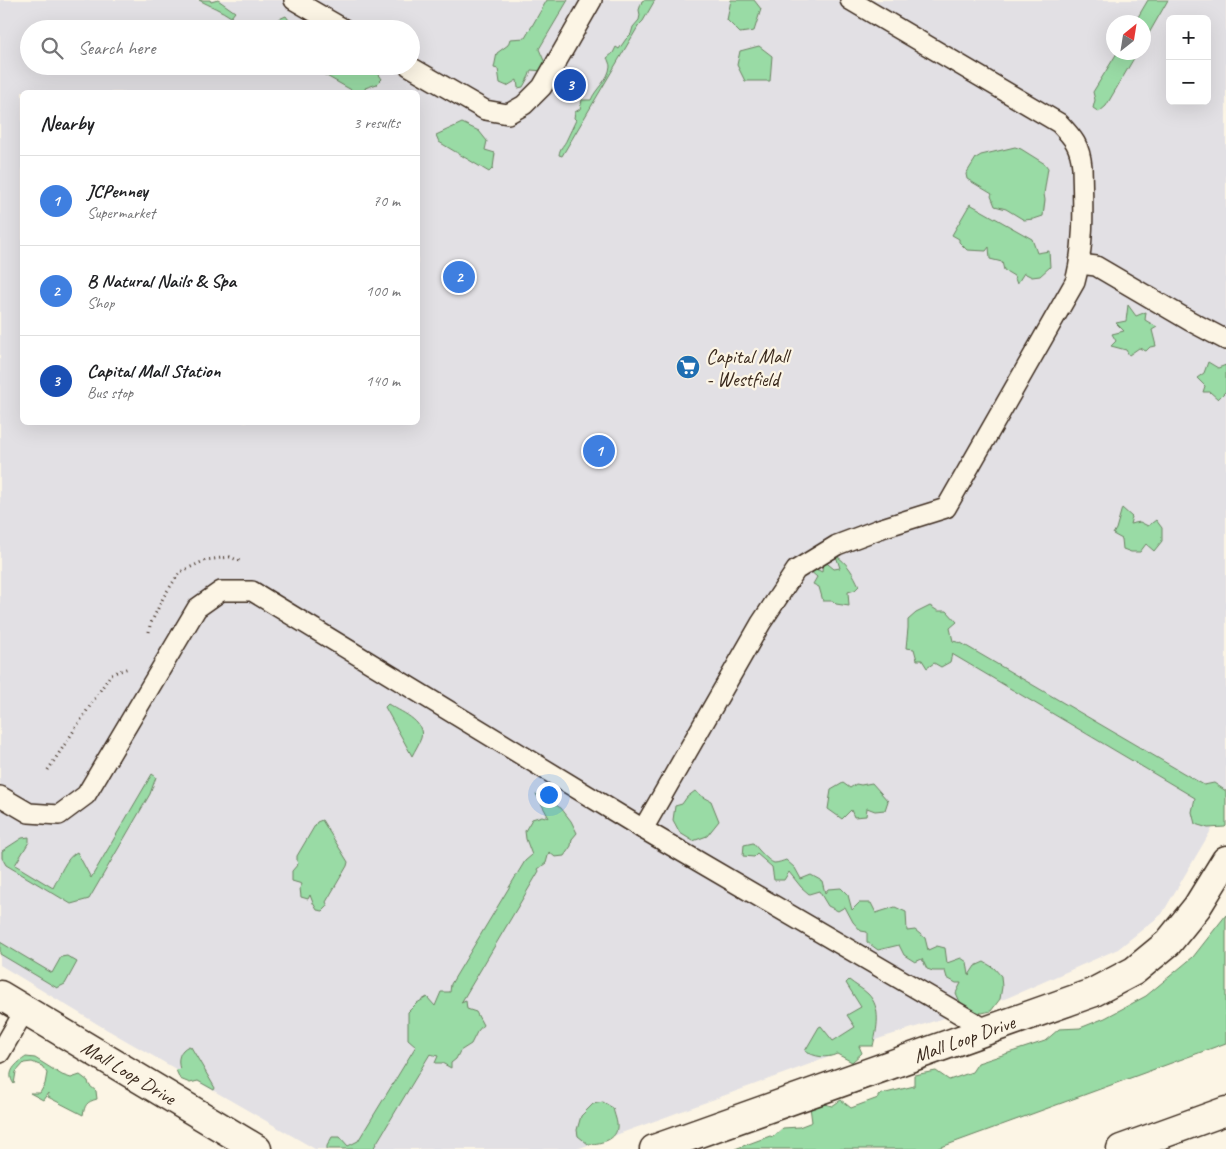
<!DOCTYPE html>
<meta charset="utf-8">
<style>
:root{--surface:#fff;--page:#f6f6f6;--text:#202124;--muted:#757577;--line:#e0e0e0;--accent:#1f6fb2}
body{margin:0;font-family:Caveat,sans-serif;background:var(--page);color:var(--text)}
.controls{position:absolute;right:15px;top:15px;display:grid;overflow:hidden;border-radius:8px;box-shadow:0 5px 20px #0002}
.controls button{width:45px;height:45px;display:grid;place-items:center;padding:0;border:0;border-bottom:1px solid var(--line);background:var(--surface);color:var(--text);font:25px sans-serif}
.compass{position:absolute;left:1106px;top:15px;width:45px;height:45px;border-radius:50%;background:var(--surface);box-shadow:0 5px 20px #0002;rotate:30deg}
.you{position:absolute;left:548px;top:794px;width:18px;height:18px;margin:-12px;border:4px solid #fff;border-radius:50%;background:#1a73e8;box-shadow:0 0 0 8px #1a73e833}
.badge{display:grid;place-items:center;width:32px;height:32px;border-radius:50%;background:var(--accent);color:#fff;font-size:16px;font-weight:700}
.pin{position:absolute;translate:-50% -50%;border:2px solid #fff;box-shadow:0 1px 5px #0006}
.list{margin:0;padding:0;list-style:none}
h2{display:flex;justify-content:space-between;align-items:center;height:65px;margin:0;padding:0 20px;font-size:21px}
h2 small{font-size:16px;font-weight:400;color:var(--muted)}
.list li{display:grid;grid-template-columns:32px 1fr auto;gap:15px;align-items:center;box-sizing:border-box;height:90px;padding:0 20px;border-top:1px solid var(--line)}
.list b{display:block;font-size:19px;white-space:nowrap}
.list p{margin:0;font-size:16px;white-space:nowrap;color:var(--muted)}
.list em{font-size:16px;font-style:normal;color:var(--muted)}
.icon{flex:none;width:28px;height:28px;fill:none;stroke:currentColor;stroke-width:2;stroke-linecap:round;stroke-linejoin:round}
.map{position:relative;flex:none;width:1226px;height:1149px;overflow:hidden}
.search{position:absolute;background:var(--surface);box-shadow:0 5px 20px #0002;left:20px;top:20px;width:400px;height:55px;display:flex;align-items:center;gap:12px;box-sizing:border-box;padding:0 18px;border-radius:28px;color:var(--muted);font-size:19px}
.panel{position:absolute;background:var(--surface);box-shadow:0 5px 20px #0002;left:20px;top:90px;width:400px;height:335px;border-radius:8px}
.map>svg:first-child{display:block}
.built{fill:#e2e0e4;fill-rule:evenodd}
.green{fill:#99dba5;stroke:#6a8262}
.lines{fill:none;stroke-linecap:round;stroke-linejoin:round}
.lane-casing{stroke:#3b2a1e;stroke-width:22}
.street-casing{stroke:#3b2a1e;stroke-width:31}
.primary-casing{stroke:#3b2a1e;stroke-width:31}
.path{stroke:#3b2a1e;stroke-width:3;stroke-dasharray:1 4;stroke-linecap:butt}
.lane{stroke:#fcf5e5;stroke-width:19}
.street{stroke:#fcf5e5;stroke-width:28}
.primary{stroke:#fcf5e5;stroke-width:28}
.labels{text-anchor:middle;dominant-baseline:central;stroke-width:4.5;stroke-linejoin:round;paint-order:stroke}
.poi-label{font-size:20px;fill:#3b2a1e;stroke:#fcf5e5;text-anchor:start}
.street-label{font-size:20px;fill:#3b2a1e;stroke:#fcf5e5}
</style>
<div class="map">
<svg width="1226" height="1149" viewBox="0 0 1226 1149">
<rect width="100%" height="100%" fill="#fcf5e5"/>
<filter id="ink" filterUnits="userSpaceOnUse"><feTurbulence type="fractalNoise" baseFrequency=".02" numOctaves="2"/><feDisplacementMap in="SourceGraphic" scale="10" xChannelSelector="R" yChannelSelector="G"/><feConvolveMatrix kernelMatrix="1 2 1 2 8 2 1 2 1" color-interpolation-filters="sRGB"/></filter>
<g filter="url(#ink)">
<path class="built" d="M0,0H1226V805L1162,914L1118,949L1007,998L881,1038L660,1119L577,1149H315L99,1025L0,965ZM1170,19H1207V101H1170ZM1114,22H1144V52H1114ZM29,29H411V66H29ZM22,92H418V422H22Z"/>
<g class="green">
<path d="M199,0H210L211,2L218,0L235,12L231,17C221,10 210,6 199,0Z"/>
<path d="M547,0H568L539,49L545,63L543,71L531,70L529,76L523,87L518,88L517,80L507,86L500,83L498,69L494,68L497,53L508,45L510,39L525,38Z"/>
<path d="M644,0H655L643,21L639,25L562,156L559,155C560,147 564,146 567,139C570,133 573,126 576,120L574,118L575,112L580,109L582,100H591C595,89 609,80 610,66C610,65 608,59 607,58L613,53L616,47L619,49L626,39L631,34L633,27L639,20L640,15L639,10L642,1Z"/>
<path d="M731,0H754L761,9L754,31L740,33L727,20Z"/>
<path d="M1148,0H1168L1144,42V22H1135Z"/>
<path d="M286,16L291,23L302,22L305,29H269L272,22Z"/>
<path d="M759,46L772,56L770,81H745L737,65L740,51Z"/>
<path d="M1117,53H1137L1106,106L1099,112L1093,108L1095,100L1093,92Z"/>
<path d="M335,66H373L382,79L377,84L365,88L366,92H355L323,74L329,68L333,70Z"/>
<path d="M462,123L479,131L487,141L485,150L495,153L493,168L489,172L439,142L436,135Z"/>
<path d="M1015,147L1021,149L1045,164L1048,168L1044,194L1045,200L1043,216L1034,219L1024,220L1006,209L995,206L991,196L992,194L967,179L966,174L976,158L981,155Z"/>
<path d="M970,204L1032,239L1037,253L1049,251L1050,267L1040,276L1032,277L1024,273L1017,284L1014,276L1004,270L1002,262L990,259L989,247L986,251L967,250L959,242V239L952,235Z"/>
<path d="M1128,305L1136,316L1146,312L1145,320L1157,327L1152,330L1156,346L1150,347L1146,351L1139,348L1129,355L1126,350L1111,346L1116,341L1112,334L1124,331L1116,323L1126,321Z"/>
<path d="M1208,362L1218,368L1226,365V391L1218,399L1210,392H1203L1205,386L1197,378L1204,373Z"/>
<path d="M1122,508L1132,517L1130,524L1140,522L1148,526L1156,520L1162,528V541L1154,551L1146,544L1140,552H1131L1123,549L1122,539L1113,534L1116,529Z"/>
<path d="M836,556C847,562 854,575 859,586L855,590L848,592L849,606L836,604L833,601H823L819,587L813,584L817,577L809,570L812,567L822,572L823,560L834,569L840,568Z"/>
<path d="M930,606L938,611H947L957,622L950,628L953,641L961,643L1204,785L1214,783L1226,791V826L1225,827L1208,828L1195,824L1192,812L1195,798L952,654L950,662L941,667L934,663L927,668L922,660H917L914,649L906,648L908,628V620L916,613Z"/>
<path d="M388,704C399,711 426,721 421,738C419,744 415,750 412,756L385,707Z"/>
<path d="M152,774L156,777L150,794L89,899L71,904L6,865L2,858V851L22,838L29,837V842L15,865L53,888C59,877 66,857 77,852L91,878Z"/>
<path d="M843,783L850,788L856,784L861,785L872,783L888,801L885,810L875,811L867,808L866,816L854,817L851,810L842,819L828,809L831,790Z"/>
<path d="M695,791L700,795L711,801L719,821L707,836L693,841L680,833L673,820L675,806L682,804L687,797Z"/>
<path d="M536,794L561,808L571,821L577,833L572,839L571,846L564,856L555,857L549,852L546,863L538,869L539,871L461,1003L466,1001L467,1009L476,1012L483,1025L477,1032L471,1044L460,1051L456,1059L451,1063V1068L442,1063H435L438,1056L430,1054L373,1149H327V1146L332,1137H340L348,1146L358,1141L416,1046L408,1039V1012L417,1003L427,997L435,1006L441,992H450L451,984L525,861L532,855L526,839L525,831L532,819L542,816L549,818Z"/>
<path d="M322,820L348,862L347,866L326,902L328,906L323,911L317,910L313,903L310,895L308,899L301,897L300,888L302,884L292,881V871L298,864L297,861V856L317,822Z"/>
<path d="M753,843C757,848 768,861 774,863C778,863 783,861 786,860L795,868L801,879L811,875L822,881L825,893L828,889L841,888L848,895L852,910L859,903H871L876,913L895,907L906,912L907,931L915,930L925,938L928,950L937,946L945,948L947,963L961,958L967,962L969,975L975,966L984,962L994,968L1001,976L1002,987L1000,999L991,1011L982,1013L972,1011L961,1004L956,993L961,983H956L947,978L945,971H933L927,969L922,959L915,962L904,955L899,945L878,950L867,942V932L861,931L853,922L845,907L838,911L828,906L819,891L809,894L801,887L789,872L784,880H774L772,867L757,854L754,857L743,856L744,845Z"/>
<path d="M1226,915V1043L936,1149H735L770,1136L773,1137L783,1128L799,1127L812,1122L810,1107L817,1102L832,1106L841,1100L851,1108L878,1098V1095L914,1086V1075L936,1071L949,1080L972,1072L978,1063L1045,1041L1059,1029L1080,1028L1105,1018L1146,996L1193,957Z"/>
<path d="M0,942L52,973L61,957L67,956L77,962L65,984L57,988L0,954Z"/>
<path d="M849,980C855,985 863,989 868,994C882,1008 877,1029 873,1046H859L862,1053L852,1062L837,1054C826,1059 815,1057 805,1051L819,1027L821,1026L833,1041L855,1027L847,1015L861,1007L846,983Z"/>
<path d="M189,1046L191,1047L215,1088L214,1090L198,1081L190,1083L180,1079L176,1070L180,1069C177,1060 179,1050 189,1046Z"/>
<path d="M26,1057L35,1058L62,1075L71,1078L80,1075L88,1081L89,1085L96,1091L97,1099C86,1102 85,1105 83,1115L48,1097V1093L43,1100L30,1093H40L45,1084L47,1073L42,1066L32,1062L24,1063L16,1072L14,1084C5,1072 17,1063 26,1057Z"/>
<path d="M603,1102L613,1108C614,1114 618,1122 617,1128C616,1141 598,1144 588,1144L578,1136L577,1130L581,1116L593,1104Z"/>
</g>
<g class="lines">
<g class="lane-casing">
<g id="lane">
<path d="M294,0L344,29"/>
<path d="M409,66L485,110L508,114L524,105L542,87L592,0"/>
<path d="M1080,264L1096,266L1190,321L1226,340"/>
<path d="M0,796L29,813L59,815L86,795L197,608L221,591H252L643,829L989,1031"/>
<path d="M643,829L761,623L796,570L837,545L882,528L946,508L1075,282C1085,245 1083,205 1082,167C1080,145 1073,138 1059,123L850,0"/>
<path d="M0,1053L25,1010"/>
</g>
</g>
<g class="street-casing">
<g id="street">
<path id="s1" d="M0,995L257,1149"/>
<path id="s2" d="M654,1149L1092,993L1134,971L1168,943L1197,907L1226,860"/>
</g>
</g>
<g class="primary-casing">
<path id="primary" d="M1121,1149L1226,1111"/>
</g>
<g class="path">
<path d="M149,632L150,625L164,596L180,572L206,560L230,557L242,562"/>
<path d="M48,770L111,674L129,668"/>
</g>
<use href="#lane" class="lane"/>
<use href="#street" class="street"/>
<use href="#primary" class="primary"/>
</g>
</g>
<defs>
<g id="supermarket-disc" transform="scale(1.25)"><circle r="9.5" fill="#1f6fb2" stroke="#fcf5e5"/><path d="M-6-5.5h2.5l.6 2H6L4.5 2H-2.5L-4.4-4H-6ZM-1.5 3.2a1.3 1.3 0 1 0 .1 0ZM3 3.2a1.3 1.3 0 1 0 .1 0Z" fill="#fff"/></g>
</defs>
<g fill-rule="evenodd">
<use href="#supermarket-disc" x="688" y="367"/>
</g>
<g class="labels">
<g class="poi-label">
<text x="706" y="356">Capital Mall<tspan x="706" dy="23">- Westfield</tspan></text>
</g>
<g class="street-label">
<text stroke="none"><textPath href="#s2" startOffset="329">Mall Loop Drive</textPath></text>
<text stroke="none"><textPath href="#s1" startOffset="150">Mall Loop Drive</textPath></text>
</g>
</g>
</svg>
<div class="controls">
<button>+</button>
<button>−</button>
</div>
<svg class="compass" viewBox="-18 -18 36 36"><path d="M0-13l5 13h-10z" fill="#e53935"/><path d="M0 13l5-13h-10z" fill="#757577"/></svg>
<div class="you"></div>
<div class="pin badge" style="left:599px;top:451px;background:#3f7fe0">1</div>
<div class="pin badge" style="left:459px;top:277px;background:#3f7fe0">2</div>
<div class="pin badge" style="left:570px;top:85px;background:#1a4fb4">3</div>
<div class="search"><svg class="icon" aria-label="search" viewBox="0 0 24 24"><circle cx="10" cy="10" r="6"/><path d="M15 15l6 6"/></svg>Search here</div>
<section class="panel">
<h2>Nearby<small>3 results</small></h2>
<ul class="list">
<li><span class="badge" style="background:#3f7fe0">1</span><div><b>JCPenney</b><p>Supermarket</p></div><em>70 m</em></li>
<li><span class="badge" style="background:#3f7fe0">2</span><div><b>B Natural Nails &amp; Spa</b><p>Shop</p></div><em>100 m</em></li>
<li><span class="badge" style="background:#1a4fb4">3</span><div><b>Capital Mall Station</b><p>Bus stop</p></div><em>140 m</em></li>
</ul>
</section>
</div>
